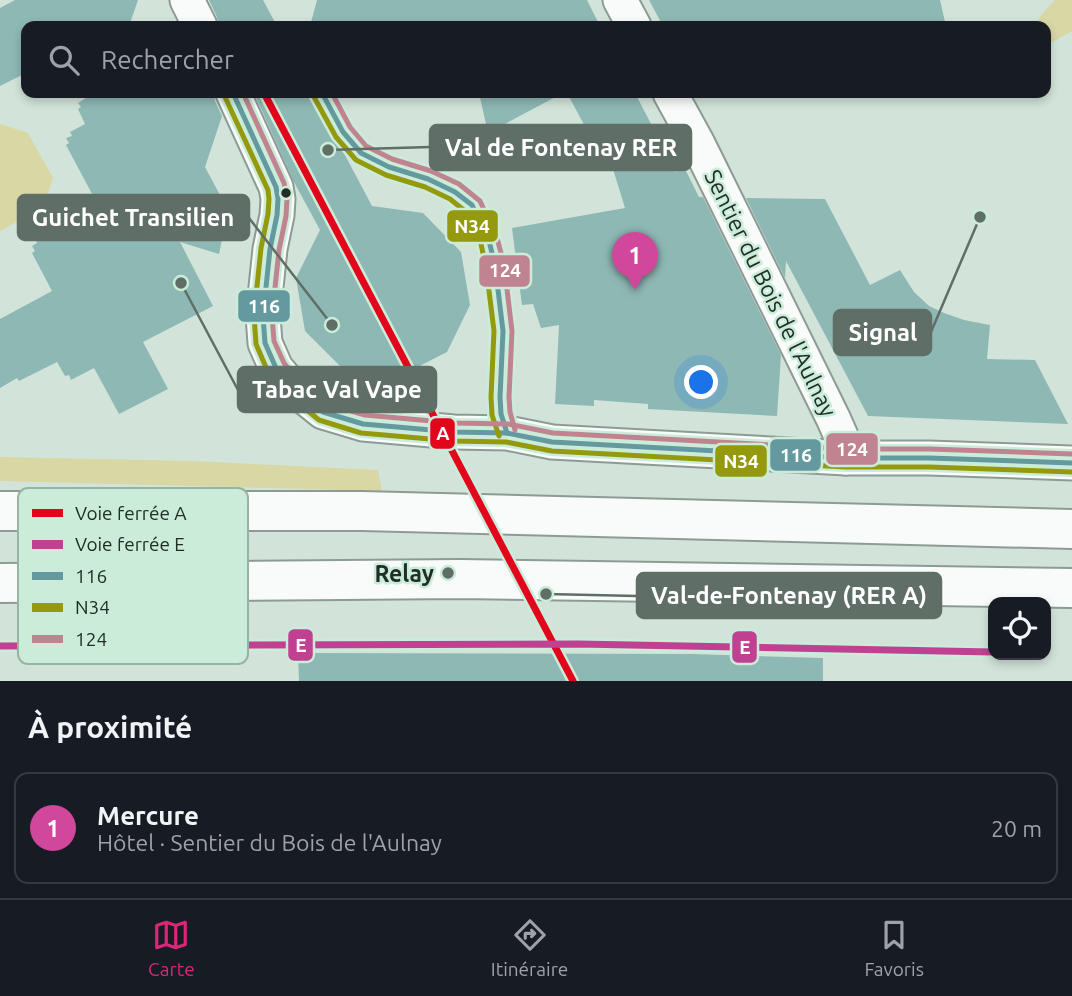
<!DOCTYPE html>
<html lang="fr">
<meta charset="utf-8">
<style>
:root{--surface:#171b24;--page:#20242c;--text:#f1f3f6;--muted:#9ea1a6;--line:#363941;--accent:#db2777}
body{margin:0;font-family:Ubuntu,sans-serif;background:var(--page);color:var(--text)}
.controls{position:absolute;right:21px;bottom:21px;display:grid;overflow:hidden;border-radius:14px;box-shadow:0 4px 10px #0003}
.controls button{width:63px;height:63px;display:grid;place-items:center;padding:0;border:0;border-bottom:2px solid var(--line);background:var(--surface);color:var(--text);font:35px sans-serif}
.you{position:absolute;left:702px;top:383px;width:24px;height:24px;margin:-18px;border:5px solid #fff;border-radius:50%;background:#1a73e8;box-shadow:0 0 0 10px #1a73e833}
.badge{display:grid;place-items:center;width:46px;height:46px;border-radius:50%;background:var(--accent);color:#fff;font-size:23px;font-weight:700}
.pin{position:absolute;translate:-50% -58px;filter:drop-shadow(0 2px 4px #0008)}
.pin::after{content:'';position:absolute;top:37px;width:24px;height:21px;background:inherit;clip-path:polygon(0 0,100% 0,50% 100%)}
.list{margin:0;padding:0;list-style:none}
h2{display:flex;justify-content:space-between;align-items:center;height:91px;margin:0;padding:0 28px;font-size:30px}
h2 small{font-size:23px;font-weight:400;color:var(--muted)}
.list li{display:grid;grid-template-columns:46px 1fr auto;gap:21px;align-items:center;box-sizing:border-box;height:112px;margin:0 14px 14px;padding:0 14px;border:2px solid var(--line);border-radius:14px}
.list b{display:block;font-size:26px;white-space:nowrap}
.list p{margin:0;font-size:23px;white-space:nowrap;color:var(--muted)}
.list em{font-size:23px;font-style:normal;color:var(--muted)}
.icon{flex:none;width:38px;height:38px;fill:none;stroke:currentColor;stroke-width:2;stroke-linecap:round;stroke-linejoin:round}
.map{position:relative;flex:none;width:1072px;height:681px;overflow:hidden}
.search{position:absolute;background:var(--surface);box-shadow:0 4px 10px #0003;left:21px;right:21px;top:21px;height:77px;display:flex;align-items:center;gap:18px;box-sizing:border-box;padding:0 24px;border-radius:14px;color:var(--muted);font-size:26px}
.sheet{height:217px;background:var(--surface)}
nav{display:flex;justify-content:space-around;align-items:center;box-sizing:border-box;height:98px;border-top:2px solid var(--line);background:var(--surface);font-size:19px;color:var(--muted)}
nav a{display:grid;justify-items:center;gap:4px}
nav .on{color:var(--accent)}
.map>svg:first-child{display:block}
.green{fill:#d9d7a4}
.building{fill:#8eb8b4}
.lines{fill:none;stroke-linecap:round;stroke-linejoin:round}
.minor-casing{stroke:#8d9b94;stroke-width:37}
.highway-casing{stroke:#8d9b94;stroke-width:42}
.minor{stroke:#f8fbf9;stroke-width:33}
.highway{stroke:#f8fbf9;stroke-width:38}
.bus-1-casing{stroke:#caecd9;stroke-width:10}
.bus-2-casing{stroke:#caecd9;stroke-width:10}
.bus-3-casing{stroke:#caecd9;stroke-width:10}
.bus-1{stroke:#63999f;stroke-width:5}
.bus-2{stroke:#94990e;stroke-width:5}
.bus-3{stroke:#c08390;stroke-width:5}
.rail-1-casing{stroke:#caecd9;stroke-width:12}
.rail-2-casing{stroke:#caecd9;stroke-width:12}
.rail-1{stroke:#e3051c;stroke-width:7}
.rail-2{stroke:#c04191;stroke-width:7}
.bus-dot{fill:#212e27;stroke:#caecd9;stroke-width:2.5}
.poi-dot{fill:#5f6e66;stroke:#caecd9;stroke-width:2.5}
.labels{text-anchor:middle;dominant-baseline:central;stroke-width:5;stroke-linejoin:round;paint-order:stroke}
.street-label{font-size:23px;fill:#212e27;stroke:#caecd9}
.poi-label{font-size:23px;font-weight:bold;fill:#212e27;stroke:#caecd9;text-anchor:end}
.key{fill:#caecd9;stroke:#97b3a4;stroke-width:2}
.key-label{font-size:19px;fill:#212e27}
.leader{fill:none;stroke:#5f6e66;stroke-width:2.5}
.callout-dot{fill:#5f6e66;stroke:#caecd9;stroke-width:2.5}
.callout{fill:#5f6e66;stroke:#5f6e66;stroke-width:2.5}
.callout-label{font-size:24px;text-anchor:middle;font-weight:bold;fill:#fff}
.line-badge{stroke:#caecd9;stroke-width:2.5}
.badge-label{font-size:19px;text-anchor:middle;font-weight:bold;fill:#fff}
</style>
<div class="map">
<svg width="1072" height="681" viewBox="0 0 1072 681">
<rect width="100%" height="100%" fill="#d2e4da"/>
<g class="green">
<path d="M1055,0H1072V31L1046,46V26H1035L1041,15Z"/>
<path d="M0,124L28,133L53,178L43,208L0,231Z"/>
<path d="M0,457L192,461L378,470L382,491L0,481Z"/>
</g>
<g class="building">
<path d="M15,0H138L129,26H26V73L0,86V8Z"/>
<path d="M209,0H263L277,26H219L217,17Z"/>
<path d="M317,0H587L600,26H310Z"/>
<path d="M649,0H940L946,26H663Z"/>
<path d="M94,93H214L215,101L222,116L205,167L228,210L219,254L180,242L213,306L143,342L168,389L119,414L94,368L71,380L69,375L65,376L57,362L19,381L17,378L0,388V319L52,291L32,253L35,251L32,246L37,243L36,240L99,207L66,145L69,143L66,138L72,136L70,132L85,124L78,109L81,107L78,103Z"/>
<path d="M254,93H312L372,206L423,213L461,252L470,305L447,352L398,377L362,372L343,369L305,331L296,278L320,230L294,182Z"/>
<path d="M479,93H563L488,133Z"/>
<path d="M567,93H635L676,172L684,167L699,197H703L781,355L777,416L648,409V404L594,400V406L555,404L559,325L541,328L533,304L522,305L512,228L625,208L608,153L601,156Z"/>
<path d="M746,198L825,199L870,285L900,270L914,292L929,306L944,313L964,320L990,325L987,359L1035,360L1068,424L868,416L786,261L785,278Z"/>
<path d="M298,653L692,654L823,658V681H299Z"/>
</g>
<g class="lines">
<g class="minor-casing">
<g id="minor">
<path d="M187,0L200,26"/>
<path d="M620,0L634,26"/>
<path d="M233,93L276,187L278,199L277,215L270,249L263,316L265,343L276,368L292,387L323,412L363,424L454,432L507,433L552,442L846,458H929L1072,463"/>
<path d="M670,93L698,144L833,418L841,436L846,458"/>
</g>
</g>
<g class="highway-casing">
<g id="highway">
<path d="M0,511H362L1072,529"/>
<path d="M0,583L460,579L1072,588"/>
</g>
</g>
<use href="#minor" class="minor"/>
<use href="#highway" class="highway"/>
<g class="bus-1-casing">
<g id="bus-1">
<path d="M233,93L276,187L278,199L277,215L270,249L263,316L265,343L276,368L292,387L323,412L363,424L454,432L507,433L552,442L846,458H929L1072,463"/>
<path d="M322,93L343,132L361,153L389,167L428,179L455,192L472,205L489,241L495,265L503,331L500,397L501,414L507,433"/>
</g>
</g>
<g class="bus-2-casing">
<g id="bus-2">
<path d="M225,97L268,190L269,199L268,214L261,248L254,315L256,344L268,372L286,393L319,420L361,433L453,441L506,442L552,451L846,467H929L1072,472"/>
<path d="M314,97L336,137L356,160L386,175L425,187L450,199L465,211L481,244L486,267L494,331L491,397L492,415L499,436"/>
</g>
</g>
<g class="bus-3-casing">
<g id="bus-3">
<path d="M243,93L284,183L287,199L286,216L279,250L272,316L274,341L284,363L298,381L327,404L365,415L454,423L508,424L553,433L846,449H929L1072,454"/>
<path d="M332,93L350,127L366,146L392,159L431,171L459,184L480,201L497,238L504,264L512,331L509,397L510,412L515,430"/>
</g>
</g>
<use href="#bus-1" class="bus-1"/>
<use href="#bus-2" class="bus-2"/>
<use href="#bus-3" class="bus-3"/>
<g class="rail-1-casing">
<path id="rail-1" d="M264,93L573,681"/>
</g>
<g class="rail-2-casing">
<path id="rail-2" d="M0,646L578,644L993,652"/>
</g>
<use href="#rail-1" class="rail-1"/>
<use href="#rail-2" class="rail-2"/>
</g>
<circle class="bus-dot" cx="286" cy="193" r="6"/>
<circle class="poi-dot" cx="448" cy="573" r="7"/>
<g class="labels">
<g class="street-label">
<text transform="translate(771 293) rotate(64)">Sentier du Bois de l'Aulnay</text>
</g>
<g class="poi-label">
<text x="434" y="573">Relay</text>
</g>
</g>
<rect x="18" y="488" width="230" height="176" rx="10" class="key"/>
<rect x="32" y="509" width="31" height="8" fill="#e3051c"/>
<rect x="32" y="540" width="31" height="9" fill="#c04191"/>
<rect x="32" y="572" width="31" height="8" fill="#63999f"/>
<rect x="32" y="603" width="31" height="9" fill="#94990e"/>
<rect x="32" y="635" width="31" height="8" fill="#c08390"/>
<g class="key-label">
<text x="75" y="520">Voie ferrée A</text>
<text x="75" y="551">Voie ferrée E</text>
<text x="75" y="583">116</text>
<text x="75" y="614">N34</text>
<text x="75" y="646">124</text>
</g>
<path class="leader" d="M328 150L430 147M332 325L249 218M980 217L931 332M181 283L238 390M546 594L637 596"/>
<g class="callout-dot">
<circle cx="328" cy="150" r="7"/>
<circle cx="332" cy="325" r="7"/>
<circle cx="980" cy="217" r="7"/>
<circle cx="181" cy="283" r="7"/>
<circle cx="546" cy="594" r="7"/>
</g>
<g class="callout">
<rect x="430" y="125" width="261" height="45" rx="7"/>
<rect x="18" y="195" width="231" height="45" rx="7"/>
<rect x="834" y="310" width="97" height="45" rx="7"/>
<rect x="238" y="367" width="198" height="45" rx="7"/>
<rect x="637" y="573" width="304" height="45" rx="7"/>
</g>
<g class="callout-label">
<text x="561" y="156">Val de Fontenay RER</text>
<text x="133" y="226">Guichet Transilien</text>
<text x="883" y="341">Signal</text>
<text x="337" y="398">Tabac Val Vape</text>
<text x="789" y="604">Val-de-Fontenay (RER A)</text>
</g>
<g class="line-badge">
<rect x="446" y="209" width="53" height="34" rx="7" fill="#94990e"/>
<rect x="478" y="254" width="53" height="34" rx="7" fill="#c08390"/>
<rect x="237" y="289" width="54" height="34" rx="7" fill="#63999f"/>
<rect x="429" y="417" width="27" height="33" rx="7" fill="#e3051c"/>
<rect x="825" y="432" width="54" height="34" rx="7" fill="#c08390"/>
<rect x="769" y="438" width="53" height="34" rx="7" fill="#63999f"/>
<rect x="714" y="444" width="54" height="34" rx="7" fill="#94990e"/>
<rect x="287" y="628" width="27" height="34" rx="7" fill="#c04191"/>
<rect x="731" y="630" width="27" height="34" rx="7" fill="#c04191"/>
</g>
<g class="badge-label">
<text x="472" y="233">N34</text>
<text x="505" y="277">124</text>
<text x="264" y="313">116</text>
<text x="443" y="440">A</text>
<text x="852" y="456">124</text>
<text x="796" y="462">116</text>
<text x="741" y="468">N34</text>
<text x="301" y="652">E</text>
<text x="745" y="654">E</text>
</g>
</svg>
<div class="controls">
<button><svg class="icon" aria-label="locate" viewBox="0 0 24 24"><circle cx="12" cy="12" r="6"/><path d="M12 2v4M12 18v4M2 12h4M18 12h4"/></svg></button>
</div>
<div class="you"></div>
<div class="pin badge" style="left:635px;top:290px;background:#d1479c">1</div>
<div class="search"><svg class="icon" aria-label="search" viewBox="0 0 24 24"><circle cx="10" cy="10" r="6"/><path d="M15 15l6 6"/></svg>Rechercher</div>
</div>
<section class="sheet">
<h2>À proximité<small></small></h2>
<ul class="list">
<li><span class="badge" style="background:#d1479c">1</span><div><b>Mercure</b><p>Hôtel · Sentier du Bois de l'Aulnay</p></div><em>20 m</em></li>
</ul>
</section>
<nav>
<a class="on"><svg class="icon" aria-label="map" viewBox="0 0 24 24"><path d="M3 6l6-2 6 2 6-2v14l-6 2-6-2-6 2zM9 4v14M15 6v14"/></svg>Carte</a>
<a><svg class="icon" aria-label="directions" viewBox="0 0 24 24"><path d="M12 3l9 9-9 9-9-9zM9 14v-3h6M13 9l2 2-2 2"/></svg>Itinéraire</a>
<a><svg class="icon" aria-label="saved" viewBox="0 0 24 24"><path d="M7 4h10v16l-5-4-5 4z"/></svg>Favoris</a>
</nav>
